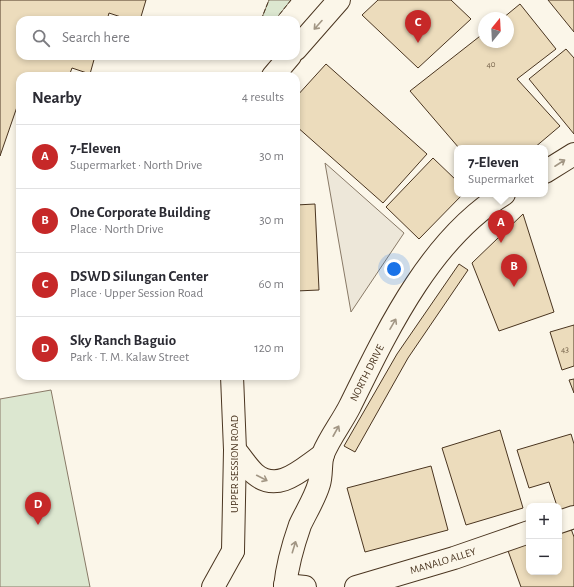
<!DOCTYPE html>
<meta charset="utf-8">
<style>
:root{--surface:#fff;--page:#f7f7f7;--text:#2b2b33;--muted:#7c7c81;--line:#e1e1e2;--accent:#c62828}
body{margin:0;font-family:"Alegreya Sans",sans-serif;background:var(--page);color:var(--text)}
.controls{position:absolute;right:12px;bottom:12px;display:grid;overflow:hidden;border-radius:8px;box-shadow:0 2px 6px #0003}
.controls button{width:36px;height:36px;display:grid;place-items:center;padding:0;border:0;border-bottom:1px solid var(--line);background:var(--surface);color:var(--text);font:20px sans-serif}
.compass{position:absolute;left:478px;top:12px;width:36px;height:36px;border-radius:50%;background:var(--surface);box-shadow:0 2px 6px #0003;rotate:18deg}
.you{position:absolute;left:394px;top:269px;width:14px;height:14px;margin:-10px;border:3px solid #fff;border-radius:50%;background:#1a73e8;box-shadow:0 0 0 6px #1a73e833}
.badge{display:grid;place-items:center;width:26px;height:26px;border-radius:50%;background:var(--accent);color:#fff;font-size:13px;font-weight:700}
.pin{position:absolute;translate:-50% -33px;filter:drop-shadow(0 1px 2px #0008)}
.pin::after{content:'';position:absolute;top:21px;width:14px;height:12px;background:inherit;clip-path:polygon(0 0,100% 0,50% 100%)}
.popup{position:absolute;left:454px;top:145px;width:94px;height:52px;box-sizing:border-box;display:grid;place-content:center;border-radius:8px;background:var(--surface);filter:drop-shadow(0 1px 3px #0005);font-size:13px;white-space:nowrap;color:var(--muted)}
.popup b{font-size:15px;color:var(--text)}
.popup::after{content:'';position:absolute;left:50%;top:100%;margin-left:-8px;border:8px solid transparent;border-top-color:var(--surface)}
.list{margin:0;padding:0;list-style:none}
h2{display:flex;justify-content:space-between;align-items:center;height:52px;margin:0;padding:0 16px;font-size:17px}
h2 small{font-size:13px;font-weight:400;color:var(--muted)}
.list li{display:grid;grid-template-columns:26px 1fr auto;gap:12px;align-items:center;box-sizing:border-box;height:64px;padding:0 16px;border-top:1px solid var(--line)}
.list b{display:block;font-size:15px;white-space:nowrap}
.list p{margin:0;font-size:13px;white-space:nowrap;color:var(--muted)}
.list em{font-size:13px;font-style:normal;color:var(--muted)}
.icon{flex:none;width:22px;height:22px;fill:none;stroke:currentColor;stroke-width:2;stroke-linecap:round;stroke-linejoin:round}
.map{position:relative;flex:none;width:574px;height:587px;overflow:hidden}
.search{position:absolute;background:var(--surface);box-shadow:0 2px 6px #0003;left:16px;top:16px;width:284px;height:44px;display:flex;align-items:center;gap:10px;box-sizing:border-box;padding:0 14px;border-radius:12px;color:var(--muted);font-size:15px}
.panel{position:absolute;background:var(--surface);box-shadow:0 2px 6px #0003;left:16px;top:72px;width:284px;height:308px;border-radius:12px}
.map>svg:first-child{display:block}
.green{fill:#dce7d0;stroke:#887966}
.parking{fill:#ede7d9;stroke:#887966}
.building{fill:#ecdcbc;stroke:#4a3520}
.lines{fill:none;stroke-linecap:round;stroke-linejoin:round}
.minor-casing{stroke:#4a3520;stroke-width:24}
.secondary-casing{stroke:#4a3520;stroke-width:24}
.primary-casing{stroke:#4a3520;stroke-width:24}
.minor{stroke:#fbf6e9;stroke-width:22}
.secondary{stroke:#fbf6e9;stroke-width:22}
.primary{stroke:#fbf6e9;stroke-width:22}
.fence{stroke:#4a3520;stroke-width:1;stroke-dasharray:5 2;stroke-linecap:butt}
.oneway{stroke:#a29684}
.labels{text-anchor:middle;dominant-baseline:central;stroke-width:3;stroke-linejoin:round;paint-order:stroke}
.number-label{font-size:9px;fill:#725f47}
.street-label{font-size:11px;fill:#4a3520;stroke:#fbf6e9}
</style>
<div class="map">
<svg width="574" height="587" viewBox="0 0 574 587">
<rect width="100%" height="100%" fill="#fbf6e9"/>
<g class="green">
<path d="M269,0H291L275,20H261Z"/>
<path d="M51,390L90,587H0V399Z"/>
</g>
<path class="parking" d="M325,163L404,233L351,312Z"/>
<g class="building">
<path d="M0,0H146L140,20H130L109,13L107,20H20V56H95L90,74L72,68L69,76H20V105L18,104L0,156Z"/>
<path d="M378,0H451L471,19L418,68L362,15Z"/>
<path d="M548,0H574V32Z"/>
<path d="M520,4L556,49L517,79L560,126L534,148H459L410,91L484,33V42H508V18H503Z"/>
<path d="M566,49L574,58V134L529,79Z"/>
<path d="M326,64L427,154L383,203L296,126V97Z"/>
<path d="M433,158L457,181V194H463L419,239L386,207Z"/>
<path d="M315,204L319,290L296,291V205Z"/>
<path d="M523,214L554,312L499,331L472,263Z"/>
<path d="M459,264L468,270L408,358L355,452L344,446L397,354Z"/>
<path d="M574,325V366L562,370L550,332Z"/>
<path d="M574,379V393L569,380Z"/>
<path d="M500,430L523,508L466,525L442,448Z"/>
<path d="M571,434L574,444V508L559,513V506H557L549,482L529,488L517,450Z"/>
<path d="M431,466L448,530L365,552L347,488Z"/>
<path d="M570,526L574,537V587H521L507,548L529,540V572H559V530Z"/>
</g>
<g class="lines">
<g class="minor-casing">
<g id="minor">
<path d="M559,522L574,517"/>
<path d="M285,585L305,587"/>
<path d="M356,587L454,558L529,532"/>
</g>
</g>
<g class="secondary-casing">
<path id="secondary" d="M213,587L233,551"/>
</g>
<g class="primary-casing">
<g id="primary">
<path d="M296,49L339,0"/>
<path d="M273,76L290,56"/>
<path d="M545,172L574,154"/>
<path d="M232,376L235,450L233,551"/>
<path d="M235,450C242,458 248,468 255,474C279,494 303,468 323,455"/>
<path d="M285,587C287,566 293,545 300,525C306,512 315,498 319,484C322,474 320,463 323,454C330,437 342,422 350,406C387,331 430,239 504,194"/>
</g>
</g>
<use href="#minor" class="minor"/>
<use href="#secondary" class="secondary"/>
<use href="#primary" class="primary"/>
<g class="fence">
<path d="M261,20L269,0"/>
<path d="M275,20L291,0"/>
</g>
</g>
<defs><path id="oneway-shaft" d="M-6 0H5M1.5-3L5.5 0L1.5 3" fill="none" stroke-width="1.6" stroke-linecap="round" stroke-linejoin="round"/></defs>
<g class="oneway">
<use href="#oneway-shaft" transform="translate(318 25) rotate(132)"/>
<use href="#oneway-shaft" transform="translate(560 163) rotate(-33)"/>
<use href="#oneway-shaft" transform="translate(393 324) rotate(-60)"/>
<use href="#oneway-shaft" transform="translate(336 431) rotate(-61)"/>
<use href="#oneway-shaft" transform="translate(262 478) rotate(27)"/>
<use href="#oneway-shaft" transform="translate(294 547) rotate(-73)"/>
</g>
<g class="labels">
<g class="number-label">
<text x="491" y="64">40</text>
<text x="565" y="349">43</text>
</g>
<g class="street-label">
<text transform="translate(367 373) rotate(-63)">NORTH DRIVE</text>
<text transform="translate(234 464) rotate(-90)">UPPER SESSION ROAD</text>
<text transform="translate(443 561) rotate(-17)">MANALO ALLEY</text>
</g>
</g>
</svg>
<div class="controls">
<button>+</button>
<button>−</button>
</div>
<svg class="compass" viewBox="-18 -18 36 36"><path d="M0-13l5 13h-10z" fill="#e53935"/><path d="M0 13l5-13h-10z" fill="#7c7c81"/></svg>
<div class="you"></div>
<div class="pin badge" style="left:501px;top:243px">A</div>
<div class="popup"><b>7-Eleven</b>Supermarket</div>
<div class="pin badge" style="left:514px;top:287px">B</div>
<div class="pin badge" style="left:418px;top:43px">C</div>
<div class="pin badge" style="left:38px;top:525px">D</div>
<div class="search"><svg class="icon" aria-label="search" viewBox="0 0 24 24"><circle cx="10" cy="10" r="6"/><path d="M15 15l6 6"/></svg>Search here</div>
<section class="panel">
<h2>Nearby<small>4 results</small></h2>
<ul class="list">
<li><span class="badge">A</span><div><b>7-Eleven</b><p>Supermarket · North Drive</p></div><em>30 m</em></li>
<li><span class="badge">B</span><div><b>One Corporate Building</b><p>Place · North Drive</p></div><em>30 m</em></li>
<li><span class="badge">C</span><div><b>DSWD Silungan Center</b><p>Place · Upper Session Road</p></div><em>60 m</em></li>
<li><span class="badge">D</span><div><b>Sky Ranch Baguio</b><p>Park · T. M. Kalaw Street</p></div><em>120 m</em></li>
</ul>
</section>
</div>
